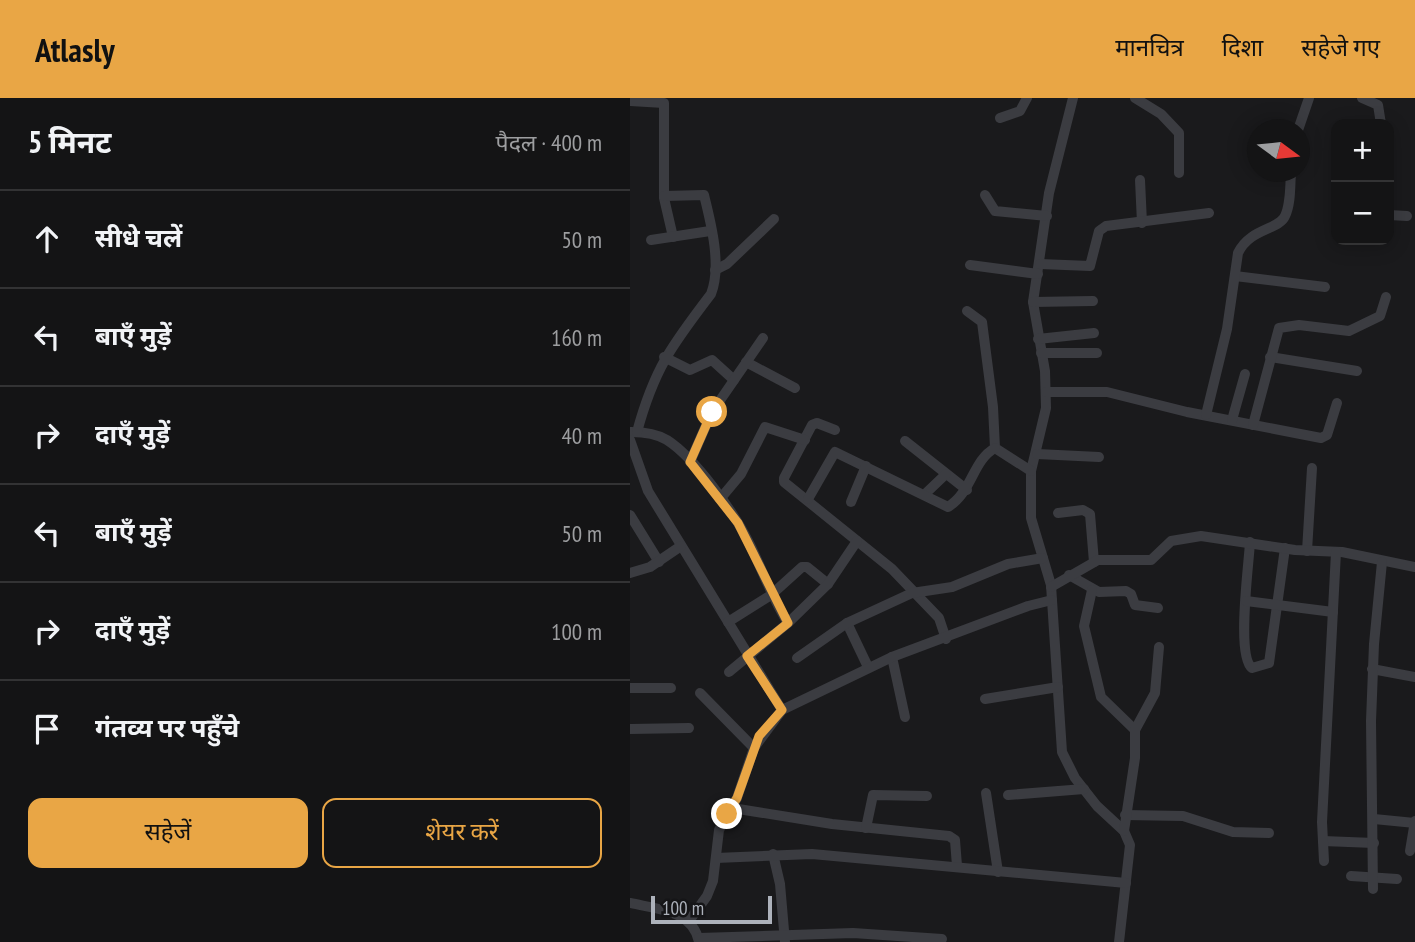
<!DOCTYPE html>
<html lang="hi">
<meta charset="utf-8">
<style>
:root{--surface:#141415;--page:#212122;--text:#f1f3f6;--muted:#9d9ea0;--line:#333334;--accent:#e9a645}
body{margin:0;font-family:"PT Sans Narrow","Noto Sans Devanagari",sans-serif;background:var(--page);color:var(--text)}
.controls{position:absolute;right:21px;top:21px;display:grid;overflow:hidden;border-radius:14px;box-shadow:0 4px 18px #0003}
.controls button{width:63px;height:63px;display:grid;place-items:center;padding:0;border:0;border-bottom:2px solid var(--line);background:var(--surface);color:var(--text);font:35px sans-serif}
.compass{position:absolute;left:617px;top:21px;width:63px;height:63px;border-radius:50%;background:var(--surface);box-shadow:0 4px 18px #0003;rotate:105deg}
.scale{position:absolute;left:21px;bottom:18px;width:121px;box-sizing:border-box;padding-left:7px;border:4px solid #adb2bb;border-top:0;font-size:19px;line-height:24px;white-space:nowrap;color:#adb2bb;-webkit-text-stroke:5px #151517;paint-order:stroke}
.stop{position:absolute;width:21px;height:21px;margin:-16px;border:5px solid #e9a645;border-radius:50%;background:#fff}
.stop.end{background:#e9a645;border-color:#fff;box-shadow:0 2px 7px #0008}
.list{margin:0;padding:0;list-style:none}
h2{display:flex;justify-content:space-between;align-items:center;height:91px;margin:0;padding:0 28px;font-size:30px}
h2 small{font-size:23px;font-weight:400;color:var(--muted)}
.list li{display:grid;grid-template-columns:46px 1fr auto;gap:21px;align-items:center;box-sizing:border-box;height:98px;padding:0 28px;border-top:2px solid var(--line)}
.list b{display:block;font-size:26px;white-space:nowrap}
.list em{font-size:23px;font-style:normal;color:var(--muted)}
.actions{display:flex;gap:14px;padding:21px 28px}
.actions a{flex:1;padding:16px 0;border:2px solid var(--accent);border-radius:14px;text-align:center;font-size:24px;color:var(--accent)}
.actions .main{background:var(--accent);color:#111}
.icon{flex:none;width:38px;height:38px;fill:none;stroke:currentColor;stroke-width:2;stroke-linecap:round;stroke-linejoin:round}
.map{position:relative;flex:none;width:785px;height:844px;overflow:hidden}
header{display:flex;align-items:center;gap:42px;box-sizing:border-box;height:98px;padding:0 35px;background:var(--accent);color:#111}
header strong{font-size:33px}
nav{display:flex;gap:38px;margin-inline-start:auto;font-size:24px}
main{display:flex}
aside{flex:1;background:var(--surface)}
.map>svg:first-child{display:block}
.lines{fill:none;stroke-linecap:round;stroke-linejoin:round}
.minor{stroke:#3b3c41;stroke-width:10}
.route{stroke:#e9a645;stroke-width:9}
</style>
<header>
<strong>Atlasly</strong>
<nav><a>मानचित्र</a><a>दिशा</a><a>सहेजे गए</a></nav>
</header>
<main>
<aside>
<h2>5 मिनट<small>पैदल · 400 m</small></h2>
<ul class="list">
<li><svg class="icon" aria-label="ahead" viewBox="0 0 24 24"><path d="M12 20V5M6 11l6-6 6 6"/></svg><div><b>सीधे चलें</b></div><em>50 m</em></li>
<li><svg class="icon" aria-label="left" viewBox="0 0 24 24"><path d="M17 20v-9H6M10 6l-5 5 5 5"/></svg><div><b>बाएँ मुड़ें</b></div><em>160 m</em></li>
<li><svg class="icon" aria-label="right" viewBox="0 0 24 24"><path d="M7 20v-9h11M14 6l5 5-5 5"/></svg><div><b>दाएँ मुड़ें</b></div><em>40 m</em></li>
<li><svg class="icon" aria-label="left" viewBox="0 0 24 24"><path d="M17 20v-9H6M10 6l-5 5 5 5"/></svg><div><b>बाएँ मुड़ें</b></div><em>50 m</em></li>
<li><svg class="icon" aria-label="right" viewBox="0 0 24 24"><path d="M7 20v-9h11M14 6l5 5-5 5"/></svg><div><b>दाएँ मुड़ें</b></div><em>100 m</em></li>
<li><svg class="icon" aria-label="arrive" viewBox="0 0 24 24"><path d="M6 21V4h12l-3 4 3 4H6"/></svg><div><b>गंतव्य पर पहुँचे</b></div></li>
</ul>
<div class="actions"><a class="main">सहेजें</a><a>शेयर करें</a></div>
</aside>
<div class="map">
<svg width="785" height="844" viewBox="0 0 785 844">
<rect width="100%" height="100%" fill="#1a1a1c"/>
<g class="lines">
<g class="minor">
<path d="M443,0L419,95L403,204L415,273L416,310L401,373V420L421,487L432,654L445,680L467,708L494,733L500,747L489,844"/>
<path d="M505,0L531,16L549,35V75"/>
<path d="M732,0L748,7L751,26"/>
<path d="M0,3L34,5V100L43,139"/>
<path d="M370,20L390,13L397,0"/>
<path d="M668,32L679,0"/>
<path d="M510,82L512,125"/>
<path d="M355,97L365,113L417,118"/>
<path d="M759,117L777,118"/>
<path d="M21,142L80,133"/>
<path d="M410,166L460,168L469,133L476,128L579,115"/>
<path d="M340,167L408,176"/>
<path d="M85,172L97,166L144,121"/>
<path d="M605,178L695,189"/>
<path d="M403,204L463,203"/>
<path d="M337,213L352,224L363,309L365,350L401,373"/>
<path d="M408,241L464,235"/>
<path d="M411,255H467"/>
<path d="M34,259L60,272L82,262L104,282"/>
<path d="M640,259L727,273"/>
<path d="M116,264L165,290"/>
<path d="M416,294H477L557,314L691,340L697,337L707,305"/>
<path d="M576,317L597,231L608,155C620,130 649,132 655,118C661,106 660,87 661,74"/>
<path d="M602,322L615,276"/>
<path d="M623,327L649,230L669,227L719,233L750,218L756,199"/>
<path d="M205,332L187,325L182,327L154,380V384L262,471L309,520L316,541"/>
<path d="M1,334C12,334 27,336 37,342C65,360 103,413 118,443C132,470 141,499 158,525"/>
<path d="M7,334C24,271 42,247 81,196C92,168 81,125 74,97L34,98"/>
<path d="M0,342L18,393L152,612"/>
<path d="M275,343L337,392"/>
<path d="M407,356L469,359"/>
<path d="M60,364L82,314L133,240"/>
<path d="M295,396L316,376"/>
<path d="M90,401L111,376L135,329L175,342"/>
<path d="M178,401L205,354L318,409C343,393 342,363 365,350"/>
<path d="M221,404L236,368"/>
<path d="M428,415L453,412L460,416L464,464"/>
<path d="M0,417L29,464"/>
<path d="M620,444C619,466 606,558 622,570L639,565L655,450"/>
<path d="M677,453L682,370"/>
<path d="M0,475L20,469L51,448"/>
<path d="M439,477L469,494L496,493L501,496L505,507L528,510"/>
<path d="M421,489L468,462H521L541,443L571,438L665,452L712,454L785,469"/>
<path d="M462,492L454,528L471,599L505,632"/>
<path d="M616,503L703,514"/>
<path d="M98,524L141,497L172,469H177L198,486"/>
<path d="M217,525L238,569"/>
<path d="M262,559L275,619"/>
<path d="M167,560L217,525L282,495L322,489L378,466L413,460"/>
<path d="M742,571L785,579"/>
<path d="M99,574L158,525L198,486L227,443"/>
<path d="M0,590H41"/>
<path d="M70,595L124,650"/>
<path d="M355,601L428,589"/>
<path d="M0,631L59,630"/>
<path d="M356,695L368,774"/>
<path d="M378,697L454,691"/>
<path d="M102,710L202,726L319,738L325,742L327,768"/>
<path d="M495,717L553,718L603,734L639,735"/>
<path d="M744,721L785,725"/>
<path d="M236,730L243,697L297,698"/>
<path d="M494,733L505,660V632L525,595L529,549"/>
<path d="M693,743L744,745"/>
<path d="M780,753L785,723"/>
<path d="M143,756L150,786L155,844"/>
<path d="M86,760L182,756L496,785"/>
<path d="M694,763L692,724L706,454"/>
<path d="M721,778L767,781"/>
<path d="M743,791L741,623L744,546L752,464"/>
<path d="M0,805C27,811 63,812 69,844"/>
<path d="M59,823L77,798L83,783L89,732L107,700L124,650L152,612L262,559L398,508L422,502"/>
<path d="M69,840L223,835L312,841"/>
</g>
</g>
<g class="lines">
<path class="route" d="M82,314L60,364L108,425L158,525L117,558L152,612L129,638L107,700L97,716"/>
</g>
</svg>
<div class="controls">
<button>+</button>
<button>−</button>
</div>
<svg class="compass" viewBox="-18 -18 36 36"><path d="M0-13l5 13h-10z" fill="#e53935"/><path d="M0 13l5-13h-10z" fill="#9d9ea0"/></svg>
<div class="scale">100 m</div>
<div class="stop" style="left:82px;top:314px"></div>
<div class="stop end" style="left:97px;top:716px"></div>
</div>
</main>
